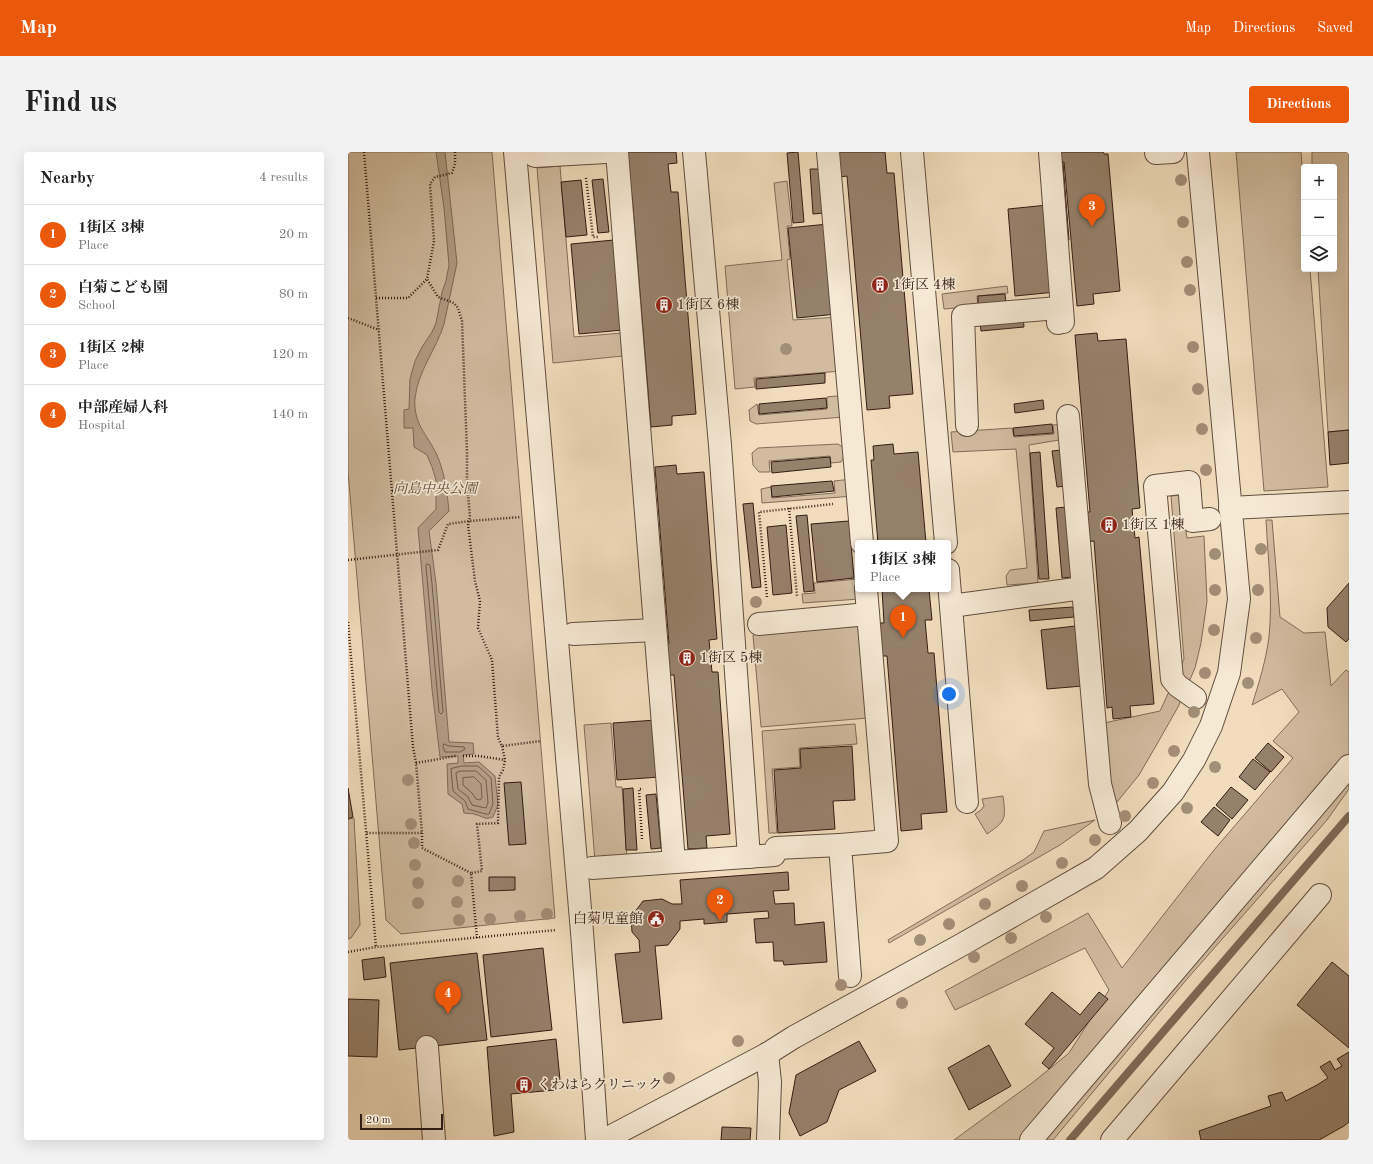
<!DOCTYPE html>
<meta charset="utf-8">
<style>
:root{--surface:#fff;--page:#f2f2f2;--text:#222;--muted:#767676;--line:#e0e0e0;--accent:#ea580c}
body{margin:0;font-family:"Old Standard TT","Noto Serif JP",serif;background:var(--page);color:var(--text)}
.controls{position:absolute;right:12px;top:12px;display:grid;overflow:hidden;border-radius:4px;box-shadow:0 4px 16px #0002}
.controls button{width:36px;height:36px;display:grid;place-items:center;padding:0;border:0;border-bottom:1px solid var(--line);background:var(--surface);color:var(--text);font:20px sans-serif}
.scale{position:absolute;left:12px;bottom:10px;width:83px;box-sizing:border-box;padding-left:4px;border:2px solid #341d12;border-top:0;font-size:11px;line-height:14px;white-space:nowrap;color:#341d12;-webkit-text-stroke:3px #f6e9d4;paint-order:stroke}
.you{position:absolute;left:601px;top:542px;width:14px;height:14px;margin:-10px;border:3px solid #fff;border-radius:50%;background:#1a73e8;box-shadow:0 0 0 6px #1a73e833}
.badge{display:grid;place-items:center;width:26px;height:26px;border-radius:50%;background:var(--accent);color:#fff;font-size:13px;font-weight:700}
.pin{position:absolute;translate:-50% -33px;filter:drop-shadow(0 1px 2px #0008)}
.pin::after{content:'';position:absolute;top:21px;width:14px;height:12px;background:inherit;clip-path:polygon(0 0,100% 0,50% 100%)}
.popup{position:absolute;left:507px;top:388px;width:96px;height:52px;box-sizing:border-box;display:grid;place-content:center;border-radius:4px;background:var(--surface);filter:drop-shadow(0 1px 3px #0005);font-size:13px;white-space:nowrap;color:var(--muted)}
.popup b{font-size:15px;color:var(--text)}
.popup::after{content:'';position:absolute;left:50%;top:100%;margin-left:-8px;border:8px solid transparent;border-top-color:var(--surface)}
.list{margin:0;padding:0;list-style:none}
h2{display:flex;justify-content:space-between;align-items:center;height:52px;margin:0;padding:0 16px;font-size:17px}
h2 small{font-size:13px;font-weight:400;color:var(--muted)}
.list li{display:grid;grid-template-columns:26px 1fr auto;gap:12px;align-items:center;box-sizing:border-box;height:60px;padding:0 16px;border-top:1px solid var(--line)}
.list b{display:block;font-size:15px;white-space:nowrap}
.list p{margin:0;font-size:13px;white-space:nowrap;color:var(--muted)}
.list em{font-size:13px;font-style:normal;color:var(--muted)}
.icon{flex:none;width:22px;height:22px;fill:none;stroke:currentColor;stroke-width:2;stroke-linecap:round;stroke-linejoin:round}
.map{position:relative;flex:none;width:1001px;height:988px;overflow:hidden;border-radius:4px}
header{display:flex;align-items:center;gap:24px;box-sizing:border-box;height:56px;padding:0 20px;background:var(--accent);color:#fff}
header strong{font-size:19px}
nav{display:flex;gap:22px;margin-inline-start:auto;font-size:14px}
.intro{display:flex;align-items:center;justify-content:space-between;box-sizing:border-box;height:96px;padding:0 24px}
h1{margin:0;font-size:28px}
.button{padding:10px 18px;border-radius:4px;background:var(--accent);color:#fff;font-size:14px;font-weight:700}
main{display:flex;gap:24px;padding:0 24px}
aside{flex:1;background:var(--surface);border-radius:4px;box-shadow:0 4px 16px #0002}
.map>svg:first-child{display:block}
.green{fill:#d1bca0;stroke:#826c59}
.water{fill:#b19c83;stroke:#7f6956}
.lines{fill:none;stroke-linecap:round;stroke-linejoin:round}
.shore{stroke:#725c4a;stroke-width:1}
.stream{stroke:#7f6956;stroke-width:8}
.building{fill:#96816b;stroke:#341d12}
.minor-casing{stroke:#634d3d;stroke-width:24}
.path{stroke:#341d12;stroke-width:2.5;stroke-dasharray:1 2;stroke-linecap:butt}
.minor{stroke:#f6e9d4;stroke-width:22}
.tree{fill:#a38e77}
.labels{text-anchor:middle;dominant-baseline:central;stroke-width:3.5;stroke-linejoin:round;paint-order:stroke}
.poi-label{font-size:14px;fill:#341d12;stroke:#f6e9d4;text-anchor:start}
.park-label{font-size:14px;font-style:italic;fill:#634d3d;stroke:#f6e9d4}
</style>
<header>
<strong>Map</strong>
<nav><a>Map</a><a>Directions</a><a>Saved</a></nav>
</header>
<div class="intro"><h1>Find us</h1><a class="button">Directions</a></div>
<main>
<aside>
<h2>Nearby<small>4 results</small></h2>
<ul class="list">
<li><span class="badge">1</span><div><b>1街区 3棟</b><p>Place</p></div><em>20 m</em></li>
<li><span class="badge">2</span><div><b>白菊こども園</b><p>School</p></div><em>80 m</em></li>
<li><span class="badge">3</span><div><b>1街区 2棟</b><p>Place</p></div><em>120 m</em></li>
<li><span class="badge">4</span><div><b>中部産婦人科</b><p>Hospital</p></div><em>140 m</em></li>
</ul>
</aside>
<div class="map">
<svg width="1001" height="988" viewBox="0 0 1001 988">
<rect width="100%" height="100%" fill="#f1ddbd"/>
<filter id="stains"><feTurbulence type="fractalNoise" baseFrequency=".005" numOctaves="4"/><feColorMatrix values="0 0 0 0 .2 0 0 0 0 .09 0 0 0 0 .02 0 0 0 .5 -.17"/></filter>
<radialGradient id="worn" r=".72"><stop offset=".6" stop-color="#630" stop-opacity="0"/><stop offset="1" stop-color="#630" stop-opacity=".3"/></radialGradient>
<g class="green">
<path d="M0,0H144L207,766L53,782L38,768L0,319Z"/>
<path d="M888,0H953L956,39V117H962L980,335L916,339Z"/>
<path d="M964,0H1001V278L980,280L970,117H986V15H964Z"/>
<path d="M212,14L226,185L274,181L275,204L205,211L189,16Z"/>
<path d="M439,29L444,74H439L442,107L439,108L445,168L490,165L494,219L406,226L407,235L387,237L377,114L434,108L426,31Z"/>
<path d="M659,134L660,141L629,144L630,154L596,157L594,142Z"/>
<path d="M488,244L495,249L496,265L408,272L402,269L401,258L409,252L411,263L479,257V245Z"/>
<path d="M715,272L717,287L681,293L690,431L659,433L658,424L662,418L679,416L668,297L605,300L603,280L664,276L666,285L706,282L705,273Z"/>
<path d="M490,292L496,296L497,303L493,310L483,311L482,304L421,309L422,320H411L405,313L404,301L410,296Z"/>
<path d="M504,327L506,344L414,351L413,337L423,335L424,346L487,341L486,329Z"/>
<path d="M833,343L839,386L856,384L859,449L853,491L847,516L830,555L809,592L791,623L765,655L756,571L812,559L836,507L823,344Z"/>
<path d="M918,368H924L932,465L956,481L977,480L983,534L998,518L1001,520V637L979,668L839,827L705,988H606L684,931L721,901L761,838L737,796L607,858L597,839L740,761L774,816L866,698L945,606L925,589L951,560L934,537L904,553C911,531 918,508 921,485C925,446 920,407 918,368Z"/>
<path d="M510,427V437L512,447L455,451L454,442L467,441L466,431Z"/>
<path d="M512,474L520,566L413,575L405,483Z"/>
<path d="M263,571L268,635H274L279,706L247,709L236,573Z"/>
<path d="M507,572L509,592L451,596L452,615L424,617L429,681H421L414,579Z"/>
<path d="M655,644C658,667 658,669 639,682L627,662L633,658L636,654L634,647Z"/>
<path d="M6,666L12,773L3,786L0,787V667Z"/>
<path d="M747,668L712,693L541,791L540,788L675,708L686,700L696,679Z"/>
</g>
<path class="water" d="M88,0H97L109,111L96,172C88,198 70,219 67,246C65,272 79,282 89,303C97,322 99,339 101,359L81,379L88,431L101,590L125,591L126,602L115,603L116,611L131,610L147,624L150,653L145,665C137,668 136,665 129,663C125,661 120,662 116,661L114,652L100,642L99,612L110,611V604L92,605L84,537L70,376L88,357V328L84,315L79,303L66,295L65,276H56V258L61,257L62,227L67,209L74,195L84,180L88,171L94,140L98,129L101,113L96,56Z"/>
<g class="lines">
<g class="shore">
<path d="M79,412L82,413L84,432L95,560L93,562L91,560L78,414Z"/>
<path d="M96,592L101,594L116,595L117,597L112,600H97L95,595Z"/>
<path d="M114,614H130L143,626L145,652L141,662C138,663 125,658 120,657L117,649L105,639L103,617Z"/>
<path d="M113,619H128L138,628L140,651L138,656L124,653L120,645L110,637L108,621Z"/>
<path d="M126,625L133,632L134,646L132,648L128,647L124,641L115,633V626Z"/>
</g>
<path class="stream" d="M722,988L1001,664"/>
</g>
<g class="building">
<path d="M279,0H328L329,11L320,12L323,40H330L348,262L324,264V273L303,275L284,44H278Z"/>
<path d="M450,0L456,70L445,71L439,1Z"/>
<path d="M490,0H537L539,21H546L565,242L541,244L542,256L519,258L499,24L492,25Z"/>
<path d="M709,0H755L756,2H760L772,139L745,142L746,152L729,154L716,10H710Z"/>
<path d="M708,11H715L721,88L714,89Z"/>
<path d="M462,17H472L476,61L465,62Z"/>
<path d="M255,27L261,80L250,81L244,28Z"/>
<path d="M233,28L239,83L218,85L213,30Z"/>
<path d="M700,53L708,140L667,144L660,57Z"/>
<path d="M480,72L489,162L449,166L440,76Z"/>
<path d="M266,88L275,178L231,182L223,92Z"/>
<path d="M657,142L658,151L630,154V144Z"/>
<path d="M675,165L676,175L633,179L632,169Z"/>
<path d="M749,181L750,189L778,187L792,356L784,357L787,386L791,385L806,552L782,554L783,565L765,567L764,555L759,556L746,389L738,390L736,360H742L727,183Z"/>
<path d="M477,221V231L408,237V227Z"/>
<path d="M478,246L479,256L411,262V252Z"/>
<path d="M695,248L696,257L667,261L666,252Z"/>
<path d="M704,272L705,281L666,284L665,276Z"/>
<path d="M1001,278V311L982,313L980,280Z"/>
<path d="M545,292L546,302L570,300L578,391H530L523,308H526L525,294Z"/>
<path d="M713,298L718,334L709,335L704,299Z"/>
<path d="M692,300L701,427H691L682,301Z"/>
<path d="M482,305L483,315L424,321L423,310Z"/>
<path d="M328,313L329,322L356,320L369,487L361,488L364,520H370L382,682L358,684L359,696L340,697L326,523H317L314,493L321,492L307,315Z"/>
<path d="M484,329L486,339L424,345L423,334Z"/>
<path d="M405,351L413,435L404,436L395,352Z"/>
<path d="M718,355L724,425L714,426L708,356Z"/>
<path d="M459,363L466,439L456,440L448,364Z"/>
<path d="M501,369L506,426L469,430L463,372Z"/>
<path d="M438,373L444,441L425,443L419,375Z"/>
<path d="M1001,431V487L998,490L980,475L979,456Z"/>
<path d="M534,437H581L584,468H577L580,501H586L599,660L573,662L574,677L553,679L539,504H533L530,471H536Z"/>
<path d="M725,455L726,465L682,469L681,458Z"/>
<path d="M727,474L735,534L699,537L693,478Z"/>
<path d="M308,568L312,625L269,628L265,571Z"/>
<path d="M920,591L936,605L923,620L907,606Z"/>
<path d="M504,594L507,648L485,649L487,677L430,681L426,618L453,616L452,597Z"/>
<path d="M905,607L922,620L907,638L891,625Z"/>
<path d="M173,630L178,692L161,693L156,631Z"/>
<path d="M883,635L900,648L884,667L868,653Z"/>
<path d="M0,636L5,665L0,667Z"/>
<path d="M285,636L289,698H278L275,637Z"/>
<path d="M308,642L313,696L303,697L298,643Z"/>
<path d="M866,655L882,668L870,684L853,670Z"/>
<path d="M440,720L441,738L425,739L427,752L446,751L447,773L476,770L479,810L436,813L435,809H426L425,790L408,791L406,767L421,766L420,759L379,762V770L356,772V767L332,769V777L320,793L307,794L314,867L275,871L267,802L292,800L291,788L284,780L283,765L295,749L314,747L324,752H334L332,728Z"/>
<path d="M141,725H167V738L141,739Z"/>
<path d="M195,796L204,878L143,885L135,803Z"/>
<path d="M129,801L139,888L51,898L42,811Z"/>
<path d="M36,805L38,825L16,828L14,808Z"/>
<path d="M984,810L1001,824V896L949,853Z"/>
<path d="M704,840L732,863L751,840L760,847L701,917L694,911L706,896L677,872Z"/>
<path d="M0,847L31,848L29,905L0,904Z"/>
<path d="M208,887L212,928L207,938L163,942L166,980L146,984L139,895Z"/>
<path d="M511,889L528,919L491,938L479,970L452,984L441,961L448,923Z"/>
<path d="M641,893L663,934L621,958L600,916Z"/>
<path d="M1001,900V970L996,974L971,988H853L851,979L923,954L920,944L934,940L938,949L969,933L980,926L972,915L982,909L987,918L994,914L989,907Z"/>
<path d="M374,975L403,976L402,988H373Z"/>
</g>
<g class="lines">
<g class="minor-casing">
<g id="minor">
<path d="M167,0L234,780L243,901L249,988"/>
<path d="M269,0L326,710"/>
<path d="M346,0L372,293L401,705"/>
<path d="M480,0L514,391"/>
<path d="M564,0L598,391"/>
<path d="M702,0L715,170"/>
<path d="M808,0V1L825,0"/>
<path d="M187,4L258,0"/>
<path d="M720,264L752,632L762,671"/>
<path d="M619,273L615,164L710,156V171"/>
<path d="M882,356L1001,350"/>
<path d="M600,418L619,650"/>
<path d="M603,454L735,436"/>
<path d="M411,472L520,462"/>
<path d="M225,482L307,478"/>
<path d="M847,546L830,534L824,527L807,334L841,330L844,369L862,367"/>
<path d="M244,716L426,703L428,696L492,693"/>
<path d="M502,824L492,693L539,689L518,437"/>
<path d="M79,895L86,988"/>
<path d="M419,902L422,930L420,988"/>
<path d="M256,988L419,902L446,885L615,792L748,716L790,679L825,640L846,608L863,574L881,521L891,447L850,0"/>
<path d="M683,988L1001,614"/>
<path d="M764,988L972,743"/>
</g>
</g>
<g class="path">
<path d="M16,0L65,595L68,611L74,681H18"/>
<path d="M107,0V12L104,21L87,25L82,32L86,89L79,127L90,145L106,151L110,156L114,169L119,300V331L122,365L120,373L127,429L132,449L130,476L144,508L150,586L154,594L193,589"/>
<path d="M238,26L245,85H251"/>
<path d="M28,146H60L79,127"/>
<path d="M0,166L31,178"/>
<path d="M44,339L120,337"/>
<path d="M441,356L449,444"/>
<path d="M0,408L90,398L100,372L122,369L173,365"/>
<path d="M419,445L411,360L485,352"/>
<path d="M0,470L28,795"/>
<path d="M115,604H131L157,608"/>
<path d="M68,611L108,604"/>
<path d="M74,681V696L123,721"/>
<path d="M294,687L291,637H295"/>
<path d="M129,786L123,721L134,719L129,672L150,671L151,625L155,618L157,608L154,594"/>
<path d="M0,800L28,795L208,778"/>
</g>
<use href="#minor" class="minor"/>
</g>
<g class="tree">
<circle cx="833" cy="28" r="6"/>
<circle cx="835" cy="70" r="6"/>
<circle cx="839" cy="110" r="6"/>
<circle cx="842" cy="138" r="6"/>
<circle cx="845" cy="195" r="6"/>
<circle cx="438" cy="197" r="6"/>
<circle cx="850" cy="237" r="6"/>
<circle cx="854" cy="277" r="6"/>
<circle cx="858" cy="318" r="6"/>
<circle cx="913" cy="397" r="6"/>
<circle cx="867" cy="402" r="6"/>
<circle cx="867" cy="438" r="6"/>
<circle cx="910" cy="438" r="6"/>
<circle cx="408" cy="450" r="6"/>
<circle cx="866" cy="478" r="6"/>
<circle cx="908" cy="486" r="6"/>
<circle cx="857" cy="521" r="6"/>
<circle cx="900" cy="531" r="6"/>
<circle cx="846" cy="560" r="6"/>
<circle cx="826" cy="599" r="6"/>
<circle cx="867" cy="615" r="6"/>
<circle cx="60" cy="628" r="6"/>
<circle cx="805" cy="631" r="6"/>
<circle cx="839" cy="656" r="6"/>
<circle cx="777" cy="664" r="6"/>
<circle cx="63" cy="672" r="6"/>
<circle cx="747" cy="688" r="6"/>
<circle cx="66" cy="691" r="6"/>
<circle cx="714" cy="711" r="6"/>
<circle cx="67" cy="713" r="6"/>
<circle cx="110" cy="729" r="6"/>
<circle cx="70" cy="731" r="6"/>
<circle cx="674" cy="734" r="6"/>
<circle cx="109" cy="750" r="6"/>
<circle cx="70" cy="751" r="6"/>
<circle cx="637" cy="752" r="6"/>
<circle cx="199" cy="762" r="6"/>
<circle cx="172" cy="764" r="6"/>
<circle cx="698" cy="765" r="6"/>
<circle cx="142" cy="767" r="6"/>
<circle cx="111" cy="768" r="6"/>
<circle cx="601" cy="772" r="6"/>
<circle cx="663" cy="786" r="6"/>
<circle cx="572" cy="788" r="6"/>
<circle cx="626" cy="805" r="6"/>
<circle cx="493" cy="833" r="6"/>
<circle cx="554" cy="851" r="6"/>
<circle cx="390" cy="889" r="6"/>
<circle cx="321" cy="926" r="6"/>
</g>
<defs>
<g id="building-disc" transform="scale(0.9)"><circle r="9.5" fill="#8f2418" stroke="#f6e9d4"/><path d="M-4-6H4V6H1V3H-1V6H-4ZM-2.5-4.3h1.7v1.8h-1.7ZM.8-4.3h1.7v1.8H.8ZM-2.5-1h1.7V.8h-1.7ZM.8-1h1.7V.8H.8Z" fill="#fff"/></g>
<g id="civic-disc" transform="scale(0.9)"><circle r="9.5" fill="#8f2418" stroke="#f6e9d4"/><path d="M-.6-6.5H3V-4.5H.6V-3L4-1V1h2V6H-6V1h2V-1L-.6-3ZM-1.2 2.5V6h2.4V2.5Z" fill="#fff"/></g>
</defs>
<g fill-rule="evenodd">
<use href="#building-disc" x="532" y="133"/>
<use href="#building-disc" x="316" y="153"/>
<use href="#building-disc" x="761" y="373"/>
<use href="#building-disc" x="339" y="506"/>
<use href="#civic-disc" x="308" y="767"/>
<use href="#building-disc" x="176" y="933"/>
</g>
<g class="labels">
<g class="poi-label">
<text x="545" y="133">1街区 4棟</text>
<text x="329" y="153">1街区 6棟</text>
<text x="774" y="373">1街区 1棟</text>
<text x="352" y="506">1街区 5棟</text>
<text x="295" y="767" text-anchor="end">白菊児童館</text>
<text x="189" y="933">くわはらクリニック</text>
</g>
<g class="park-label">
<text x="87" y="337">向島中央公園</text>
</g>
</g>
<rect width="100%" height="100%" filter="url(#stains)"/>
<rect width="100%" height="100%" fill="url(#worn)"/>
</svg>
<div class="controls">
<button>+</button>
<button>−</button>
<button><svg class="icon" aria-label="layers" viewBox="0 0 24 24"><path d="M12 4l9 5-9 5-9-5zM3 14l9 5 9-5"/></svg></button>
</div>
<div class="scale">20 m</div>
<div class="you"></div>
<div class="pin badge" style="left:555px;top:486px">1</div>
<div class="popup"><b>1街区 3棟</b>Place</div>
<div class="pin badge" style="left:372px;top:769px">2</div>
<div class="pin badge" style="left:744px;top:75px">3</div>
<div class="pin badge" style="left:100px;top:862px">4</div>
</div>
</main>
